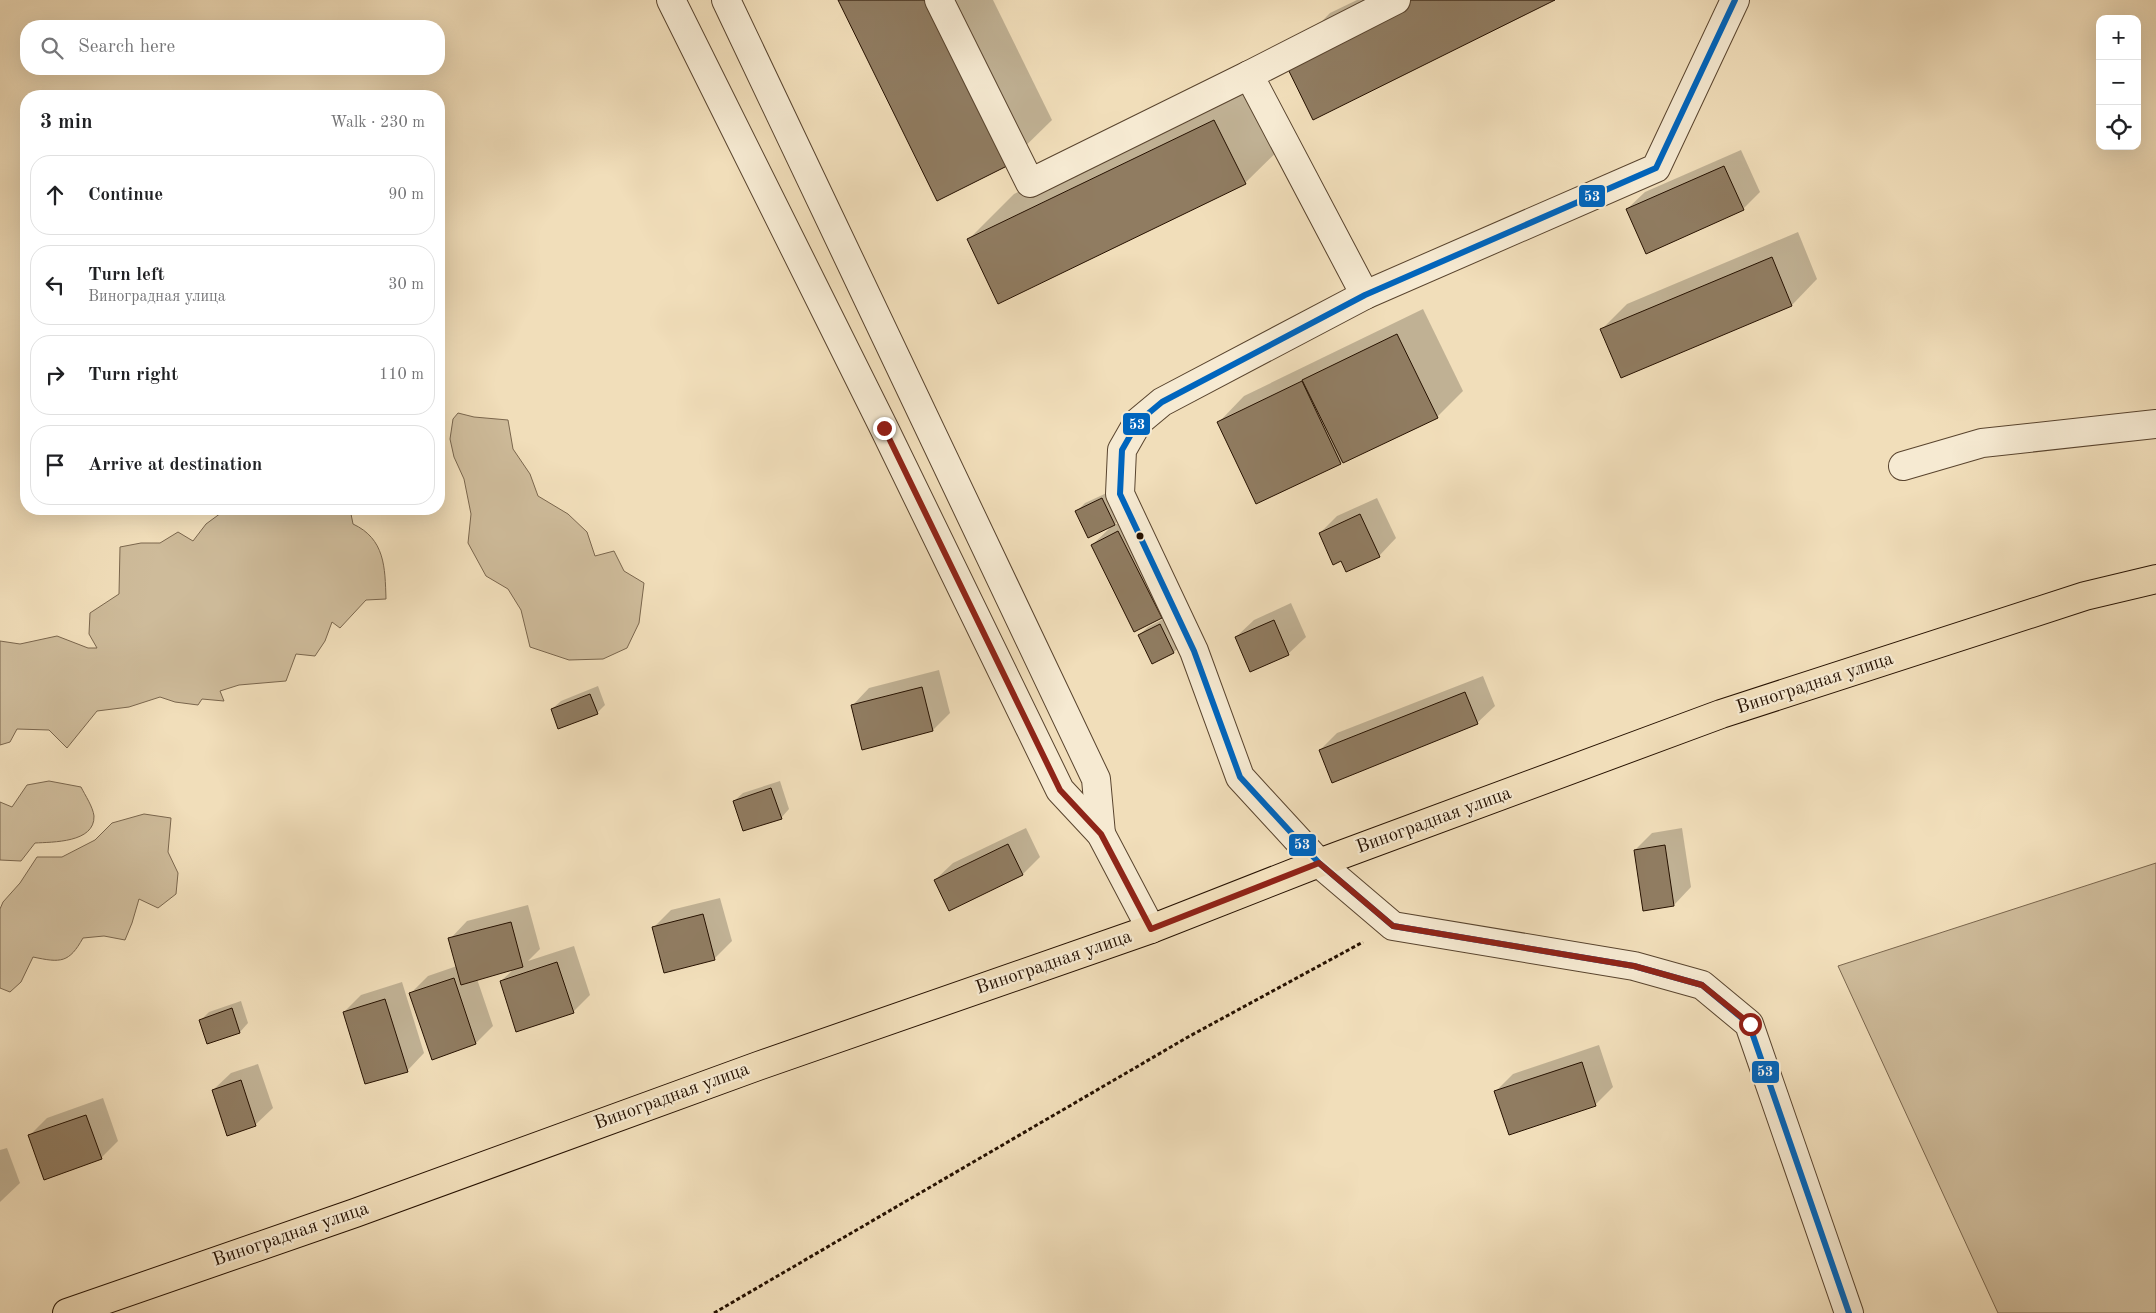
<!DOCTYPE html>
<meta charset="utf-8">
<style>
:root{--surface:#fff;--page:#f2f2f2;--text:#202124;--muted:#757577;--line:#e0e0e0}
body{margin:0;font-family:"Old Standard TT",serif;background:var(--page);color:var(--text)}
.controls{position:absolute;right:15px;top:15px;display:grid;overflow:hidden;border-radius:10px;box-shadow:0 5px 20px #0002}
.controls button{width:45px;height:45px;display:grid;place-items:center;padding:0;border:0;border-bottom:1px solid var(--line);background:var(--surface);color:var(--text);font:25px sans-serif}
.stop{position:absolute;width:15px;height:15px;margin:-11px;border:4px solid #8f2418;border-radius:50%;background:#fff}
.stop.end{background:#8f2418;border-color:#fff;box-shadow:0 1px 5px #0008}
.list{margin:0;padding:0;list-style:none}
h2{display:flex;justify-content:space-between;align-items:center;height:65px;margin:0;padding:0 20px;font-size:21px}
h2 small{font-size:16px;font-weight:400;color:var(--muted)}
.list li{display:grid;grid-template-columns:32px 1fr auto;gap:15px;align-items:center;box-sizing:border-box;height:80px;margin:0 10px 10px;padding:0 10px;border:1px solid var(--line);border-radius:20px}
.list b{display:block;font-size:19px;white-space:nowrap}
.list p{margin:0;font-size:16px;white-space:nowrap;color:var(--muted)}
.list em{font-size:16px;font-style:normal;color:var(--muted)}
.icon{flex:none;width:28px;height:28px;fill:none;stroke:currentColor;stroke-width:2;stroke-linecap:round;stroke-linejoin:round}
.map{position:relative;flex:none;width:2156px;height:1313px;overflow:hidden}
.search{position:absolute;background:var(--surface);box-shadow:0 5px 20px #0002;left:20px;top:20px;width:425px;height:55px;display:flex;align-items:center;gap:12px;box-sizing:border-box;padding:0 18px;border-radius:20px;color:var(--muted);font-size:19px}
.panel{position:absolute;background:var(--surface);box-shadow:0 5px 20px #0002;left:20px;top:90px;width:425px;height:425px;border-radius:20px}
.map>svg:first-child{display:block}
.green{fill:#cebb9a;stroke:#7a664d}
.shadow{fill:#0003}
.building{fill:#907c61;stroke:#261100}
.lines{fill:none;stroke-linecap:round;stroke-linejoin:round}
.minor-casing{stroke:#59442e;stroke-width:30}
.major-casing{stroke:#261100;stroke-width:30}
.path{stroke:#261100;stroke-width:3;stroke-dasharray:4 2.5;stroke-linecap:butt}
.minor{stroke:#f6ead2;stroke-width:28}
.major{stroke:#f1deba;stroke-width:28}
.bus-1-casing{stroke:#f6ead2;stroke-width:10}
.bus-1{stroke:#0065bd;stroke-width:6}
.route{stroke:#8f2418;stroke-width:6}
.bus-dot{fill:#261100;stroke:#f6ead2;stroke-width:2}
.labels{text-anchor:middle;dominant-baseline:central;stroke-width:4.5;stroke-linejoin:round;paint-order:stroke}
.street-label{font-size:19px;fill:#261100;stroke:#f6ead2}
.line-badge{stroke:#f6ead2;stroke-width:2}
.badge-label{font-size:14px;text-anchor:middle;font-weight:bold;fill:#fff}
</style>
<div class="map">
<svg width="2156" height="1313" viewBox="0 0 2156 1313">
<rect width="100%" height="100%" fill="#f1deba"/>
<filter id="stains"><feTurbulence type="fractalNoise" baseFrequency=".004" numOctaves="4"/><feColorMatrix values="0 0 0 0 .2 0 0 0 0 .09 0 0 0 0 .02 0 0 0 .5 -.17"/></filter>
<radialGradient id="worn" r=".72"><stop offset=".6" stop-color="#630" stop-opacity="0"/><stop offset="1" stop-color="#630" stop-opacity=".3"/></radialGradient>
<g class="green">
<path d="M458,413L474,417L508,420L513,449L530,474L538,496L568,514L587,532L595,556L614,551L624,571L644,583L639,623L627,648L603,659L569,660L530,647L521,610L508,589L486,576L468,543L471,514L464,479L454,457L450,439L453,419Z"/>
<path d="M296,509L297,511L303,509H350L353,524C385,539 385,567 386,599L366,600L340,628L332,622L325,641L315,656L296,654L286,681L239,685L220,691L224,701L202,699L198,705L175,702L160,697L129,707L97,711L67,748L49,730L17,729L10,742L0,745V641L20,644L57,636L88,648H97L89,634L90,613L119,594L120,547L141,543H160L178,532L193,541L206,524L225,510Z"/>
<path d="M49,781L81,787C85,795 93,807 94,816C95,843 52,842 35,843L21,861L0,860V802L12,807L27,785Z"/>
<path d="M144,814L171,818L168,852L178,873L176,894L158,908L139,899L132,923L125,940L104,936L83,938C69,963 61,963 33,957L21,982L10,992L0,988V909L3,902L20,883L37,857H62L95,840L112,823Z"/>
<path d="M2156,863V1313H1998L1838,966Z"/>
</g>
<g class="shadow">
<path d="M839,0H993L1052,120L1006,165Z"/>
<path d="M1357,0H1552L1285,59L1330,13Z"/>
<path d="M1260,75L1291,138L1245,183L968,240L1014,194Z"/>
<path d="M1741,150L1760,192L1743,209H1627L1645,192Z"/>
<path d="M1798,232L1817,279L1792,305L1622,376L1602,329L1627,304Z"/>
<path d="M1423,309L1463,391L1437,417L1340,463L1219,422L1244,396Z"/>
<path d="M1111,491L1123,516L1114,525L1136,515L1178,600L1161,617L1092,545L1111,527L1076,512L1085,503Z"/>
<path d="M1377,498L1396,538L1379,556L1342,559L1320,533L1337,516Z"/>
<path d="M1291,603L1306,637L1288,654L1236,637L1254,620Z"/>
<path d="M1169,616L1182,644L1174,652L1139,635L1148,627Z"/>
<path d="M939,670L950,713L933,730L852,706L869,688Z"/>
<path d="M1483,676L1495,706L1477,723L1320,750L1337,733Z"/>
<path d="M598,686L605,705L597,713L552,709L561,701Z"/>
<path d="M780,781L789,809L781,818L734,801L743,793Z"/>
<path d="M1026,828L1040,857L1023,874L935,880L953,863Z"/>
<path d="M1682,828L1691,887L1674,905L1635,850L1652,833Z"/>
<path d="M720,898L732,941L714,959L654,927L671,910Z"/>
<path d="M528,905L540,949L528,961L574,946L590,995L573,1012L501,981L514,969L477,979L493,1026L476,1043L411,993L428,976L457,966L450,939L467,921Z"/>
<path d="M402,982L424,1053L407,1071L344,1012L361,995Z"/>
<path d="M241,1001L248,1023L240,1032L208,1042L201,1020L209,1012Z"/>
<path d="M1599,1045L1613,1087L1596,1104L1510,1133L1495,1092L1513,1074Z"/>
<path d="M258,1064L273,1108L255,1125L213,1090L231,1073Z"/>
<path d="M103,1098L118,1141L101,1158L29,1136L47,1118Z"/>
<path d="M7,1148L20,1183L0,1202V1150Z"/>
</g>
<g class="building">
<path d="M838,0H925L1007,166L937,201Z"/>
<path d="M1402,0H1555L1313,120L1283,59Z"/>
<path d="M1214,120L1246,184L998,304L967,239Z"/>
<path d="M1724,166L1744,210L1646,254L1626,209Z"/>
<path d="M1772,257L1792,306L1621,378L1600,329Z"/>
<path d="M1397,334L1438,418L1343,463L1302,380Z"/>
<path d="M1302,381L1341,464L1256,504L1217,422Z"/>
<path d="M1102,498L1115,525L1088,538L1075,511Z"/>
<path d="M1360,514L1380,557L1346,572L1341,561L1333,565L1319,533Z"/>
<path d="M1118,531L1162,618L1134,632L1091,545Z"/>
<path d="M1274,620L1289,655L1250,672L1235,637Z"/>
<path d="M1160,624L1174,653L1152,664L1138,635Z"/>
<path d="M922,687L933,731L862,750L851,705Z"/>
<path d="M1465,692L1478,724L1332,783L1319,750Z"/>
<path d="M590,694L598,714L558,729L551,709Z"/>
<path d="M771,788L782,819L743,831L733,801Z"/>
<path d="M1008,844L1023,875L949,911L934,880Z"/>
<path d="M1665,845L1674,906L1643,911L1634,850Z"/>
<path d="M703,914L715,960L664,973L652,927Z"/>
<path d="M511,922L523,967L461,985L448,938Z"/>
<path d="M557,962L574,1013L516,1032L500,981Z"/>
<path d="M454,978L476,1044L432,1060L409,993Z"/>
<path d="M385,999L408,1072L365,1084L343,1012Z"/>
<path d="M232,1008L240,1033L207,1044L199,1020Z"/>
<path d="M1582,1062L1596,1106L1509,1135L1494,1091Z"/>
<path d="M241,1080L256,1126L227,1136L212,1090Z"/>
<path d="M86,1115L102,1159L44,1180L28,1135Z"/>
</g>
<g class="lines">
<g class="minor-casing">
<g id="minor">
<path d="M671,0L884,428L1060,790L1101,834L1151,929"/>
<path d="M726,0L1096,779L1101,834"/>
<path d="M939,0L1030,183L1249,75"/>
<path d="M1735,0L1656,168L1365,295L1162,402L1138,422L1122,450L1120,494L1194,651L1240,777L1319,863L1393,926L1634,966L1702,985L1749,1024L1849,1313"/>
<path d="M1365,295L1249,75L1396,0"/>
<path d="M1903,466L1982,443L2156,424"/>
</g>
</g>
<g class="major-casing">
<path id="major" d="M67,1313L355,1213L758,1066L1151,929L1319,863L1721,714L2085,596L2156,579"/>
</g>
<path class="path" d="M714,1313L1188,1037L1363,942"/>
<use href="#minor" class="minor"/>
<use href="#major" class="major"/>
<g class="bus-1-casing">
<path id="bus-1" d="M1735,0L1656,168L1365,295L1162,402L1138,422L1122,450L1120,494L1194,651L1240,777L1319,863L1393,926L1634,966L1702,985L1749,1024L1849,1313"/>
</g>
<use href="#bus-1" class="bus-1"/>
</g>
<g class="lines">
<path class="route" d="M884,428L1060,790L1101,834L1151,929L1319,863L1393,926L1634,966L1702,985L1750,1024"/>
</g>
<circle class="bus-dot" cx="1140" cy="536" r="4.5"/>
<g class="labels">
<g class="street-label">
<text transform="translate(1815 684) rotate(-18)">Виноградная улица</text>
<text transform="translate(1434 821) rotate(-20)">Виноградная улица</text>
<text transform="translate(1054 963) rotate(-19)">Виноградная улица</text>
<text transform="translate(672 1097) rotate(-20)">Виноградная улица</text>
<text transform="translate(291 1235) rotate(-19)">Виноградная улица</text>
</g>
</g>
<g class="line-badge">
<rect x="1578" y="184" width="28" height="24" rx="5" fill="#0065bd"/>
<rect x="1122" y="412" width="29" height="24" rx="5" fill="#0065bd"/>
<rect x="1288" y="833" width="29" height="24" rx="5" fill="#0065bd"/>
<rect x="1751" y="1060" width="29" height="24" rx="5" fill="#0065bd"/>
</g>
<g class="badge-label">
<text x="1592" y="201">53</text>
<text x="1137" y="429">53</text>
<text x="1302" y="849">53</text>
<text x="1765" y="1076">53</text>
</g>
<rect width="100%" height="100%" filter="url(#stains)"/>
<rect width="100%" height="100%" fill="url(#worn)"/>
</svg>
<div class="controls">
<button>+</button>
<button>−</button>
<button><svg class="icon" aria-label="locate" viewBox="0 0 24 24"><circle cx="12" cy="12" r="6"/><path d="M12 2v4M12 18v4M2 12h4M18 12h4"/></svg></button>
</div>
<div class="stop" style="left:1750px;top:1024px"></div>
<div class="stop end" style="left:884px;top:428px"></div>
<div class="search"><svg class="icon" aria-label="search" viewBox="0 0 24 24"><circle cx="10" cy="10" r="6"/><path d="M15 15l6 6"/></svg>Search here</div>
<section class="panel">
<h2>3 min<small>Walk · 230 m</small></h2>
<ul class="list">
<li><svg class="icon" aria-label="ahead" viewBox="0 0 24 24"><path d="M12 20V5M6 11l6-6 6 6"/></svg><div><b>Continue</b></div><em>90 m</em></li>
<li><svg class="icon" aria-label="left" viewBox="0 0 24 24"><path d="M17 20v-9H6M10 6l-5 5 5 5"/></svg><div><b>Turn left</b><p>Виноградная улица</p></div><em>30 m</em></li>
<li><svg class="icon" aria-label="right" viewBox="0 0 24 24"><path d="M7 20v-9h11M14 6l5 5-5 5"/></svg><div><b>Turn right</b></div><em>110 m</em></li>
<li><svg class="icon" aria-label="arrive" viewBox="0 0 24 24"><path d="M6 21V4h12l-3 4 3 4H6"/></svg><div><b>Arrive at destination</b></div></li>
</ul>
</section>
</div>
